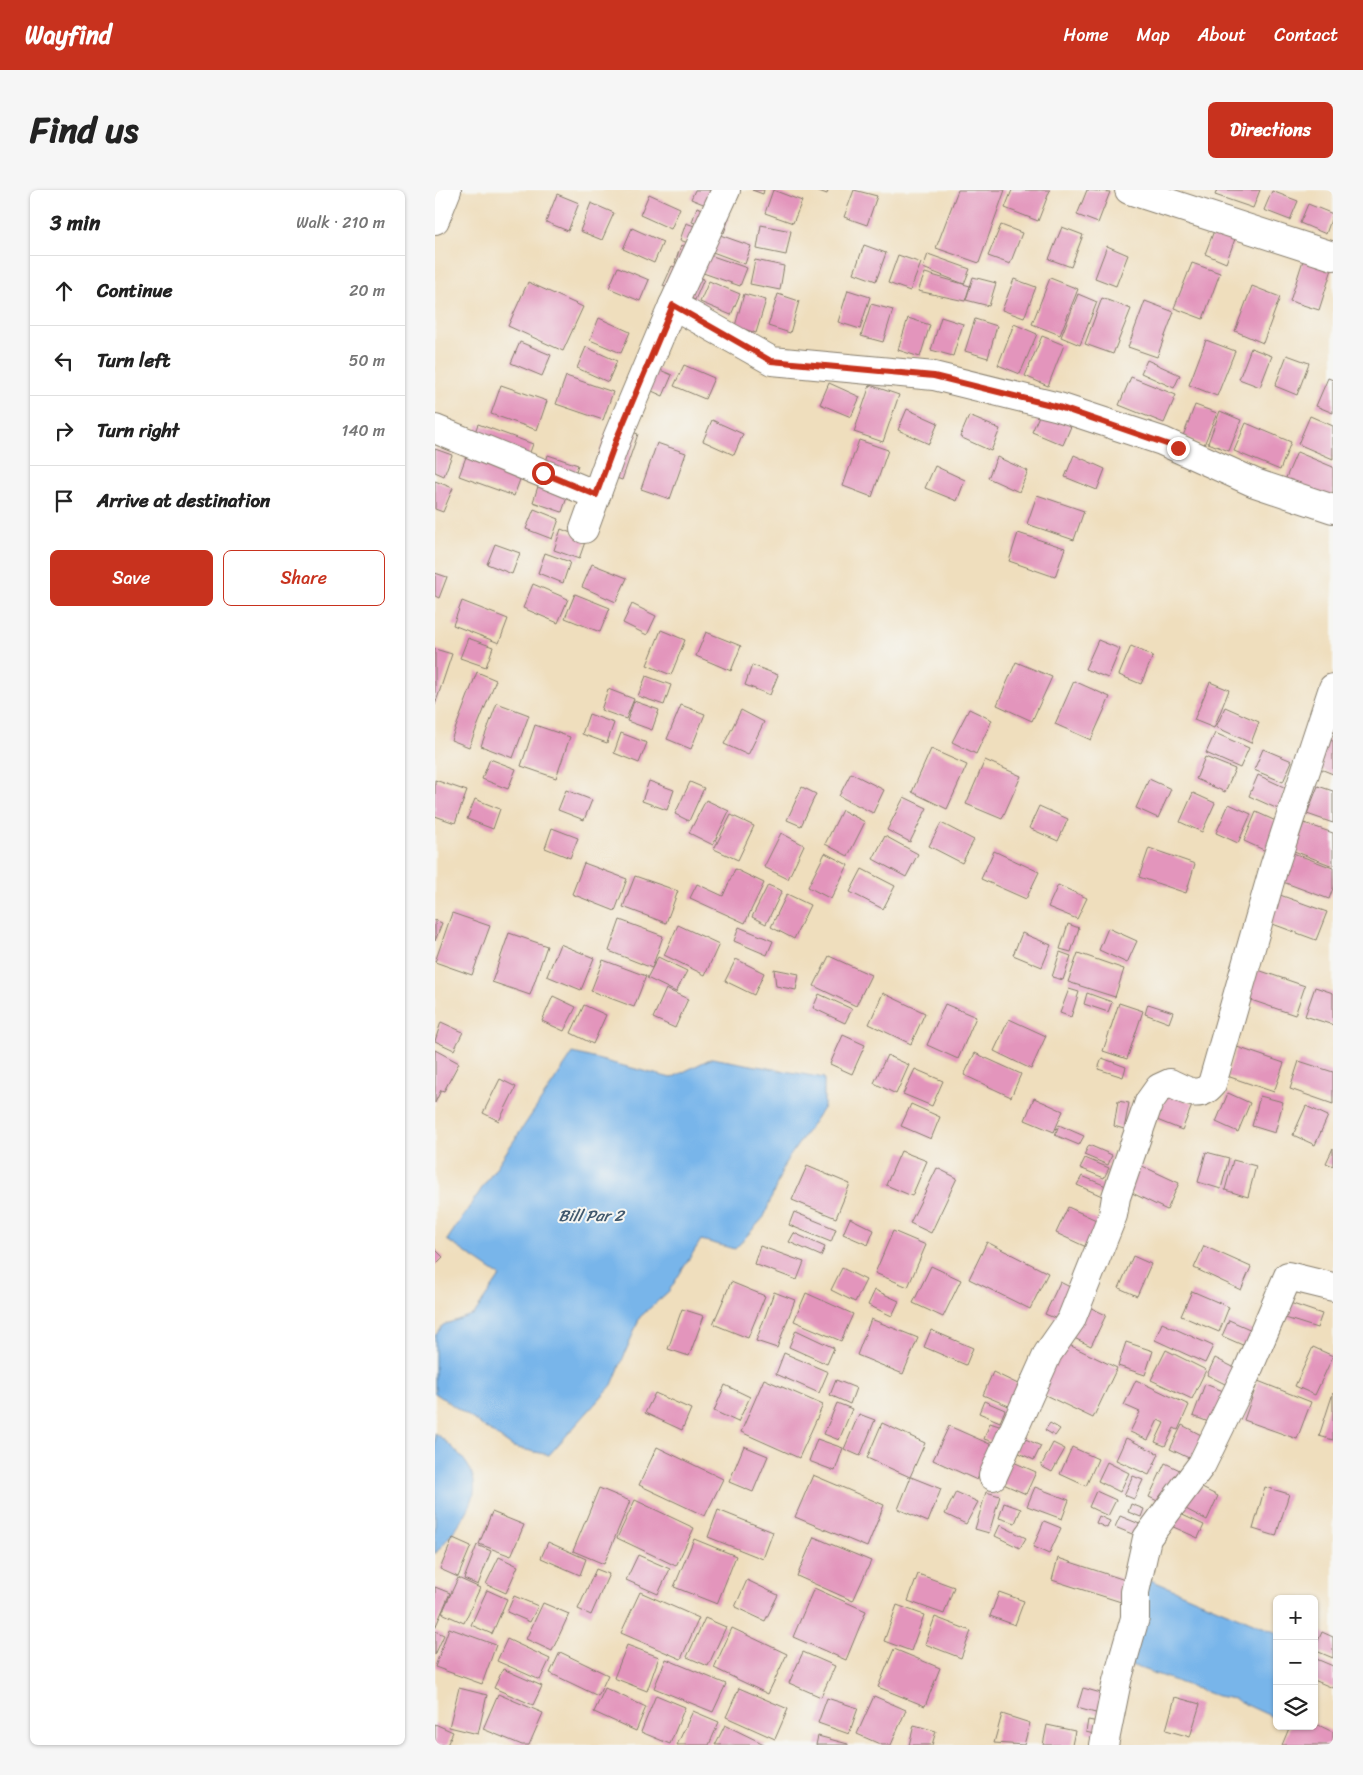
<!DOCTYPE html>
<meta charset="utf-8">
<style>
:root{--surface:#fff;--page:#f6f6f6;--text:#222;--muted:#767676;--line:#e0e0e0;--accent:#c8321e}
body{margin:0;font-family:Sriracha,sans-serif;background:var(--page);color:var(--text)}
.controls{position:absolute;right:15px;bottom:15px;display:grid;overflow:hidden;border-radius:8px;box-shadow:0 1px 4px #0004}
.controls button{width:45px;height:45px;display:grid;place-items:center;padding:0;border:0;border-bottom:1px solid var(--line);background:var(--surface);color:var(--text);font:25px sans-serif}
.stop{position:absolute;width:15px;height:15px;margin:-11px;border:4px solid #c8321e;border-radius:50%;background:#fff}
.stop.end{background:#c8321e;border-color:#fff;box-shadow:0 1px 5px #0008}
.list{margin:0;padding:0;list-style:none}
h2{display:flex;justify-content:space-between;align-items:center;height:65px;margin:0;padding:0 20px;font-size:21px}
h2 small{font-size:16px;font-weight:400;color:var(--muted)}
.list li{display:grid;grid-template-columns:32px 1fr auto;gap:15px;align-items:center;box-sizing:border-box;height:70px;padding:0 20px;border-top:1px solid var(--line)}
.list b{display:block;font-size:19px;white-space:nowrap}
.list em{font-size:16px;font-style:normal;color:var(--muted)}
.actions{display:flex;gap:10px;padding:15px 20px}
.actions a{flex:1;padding:11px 0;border:1px solid var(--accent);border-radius:8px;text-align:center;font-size:18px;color:var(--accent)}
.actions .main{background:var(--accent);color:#fff}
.icon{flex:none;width:28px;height:28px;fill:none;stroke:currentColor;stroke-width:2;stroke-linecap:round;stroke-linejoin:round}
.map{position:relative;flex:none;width:898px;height:1555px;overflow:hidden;border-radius:8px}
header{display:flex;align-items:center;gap:30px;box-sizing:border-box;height:70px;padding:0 25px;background:var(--accent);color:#fff}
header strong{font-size:24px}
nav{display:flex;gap:28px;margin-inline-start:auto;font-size:18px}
.intro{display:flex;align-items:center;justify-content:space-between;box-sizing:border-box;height:120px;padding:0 30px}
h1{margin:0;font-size:35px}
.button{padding:12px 22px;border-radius:8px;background:var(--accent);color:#fff;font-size:18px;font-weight:700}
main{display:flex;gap:30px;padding:0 30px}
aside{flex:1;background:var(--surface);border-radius:8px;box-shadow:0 1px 4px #0004}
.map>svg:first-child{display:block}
.water{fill:#78b5ea;stroke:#4a6883}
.building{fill:#e395bc}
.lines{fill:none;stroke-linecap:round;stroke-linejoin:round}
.minor-casing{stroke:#867d6c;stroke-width:30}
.minor{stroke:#fff;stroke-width:28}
.route{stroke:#c8321e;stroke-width:6}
.labels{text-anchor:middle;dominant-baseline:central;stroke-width:4;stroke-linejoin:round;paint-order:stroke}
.water-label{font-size:16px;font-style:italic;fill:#41596e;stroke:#f6f6f2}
</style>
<header>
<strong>Wayfind</strong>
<nav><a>Home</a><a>Map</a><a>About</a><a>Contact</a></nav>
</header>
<div class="intro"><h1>Find us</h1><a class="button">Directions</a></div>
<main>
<aside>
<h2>3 min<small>Walk · 210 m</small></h2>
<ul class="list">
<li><svg class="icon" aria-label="ahead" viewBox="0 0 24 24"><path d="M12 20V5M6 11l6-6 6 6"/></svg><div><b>Continue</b></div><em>20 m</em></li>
<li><svg class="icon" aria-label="left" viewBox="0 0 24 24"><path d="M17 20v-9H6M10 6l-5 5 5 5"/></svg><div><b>Turn left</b></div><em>50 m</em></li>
<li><svg class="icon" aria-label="right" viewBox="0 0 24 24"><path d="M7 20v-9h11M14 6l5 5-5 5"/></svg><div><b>Turn right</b></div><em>140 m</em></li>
<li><svg class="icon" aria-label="arrive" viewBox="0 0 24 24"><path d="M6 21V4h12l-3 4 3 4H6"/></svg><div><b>Arrive at destination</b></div></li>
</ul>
<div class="actions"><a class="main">Save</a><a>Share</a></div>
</aside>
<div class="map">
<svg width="898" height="1555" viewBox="0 0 898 1555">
<rect width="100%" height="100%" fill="#f6f6f2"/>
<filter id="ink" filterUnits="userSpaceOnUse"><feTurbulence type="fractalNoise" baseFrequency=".02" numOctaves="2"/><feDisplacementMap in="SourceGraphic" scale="10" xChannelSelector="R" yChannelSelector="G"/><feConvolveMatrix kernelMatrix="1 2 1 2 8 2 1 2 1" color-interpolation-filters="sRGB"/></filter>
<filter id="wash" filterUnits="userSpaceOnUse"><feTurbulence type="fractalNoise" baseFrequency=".0096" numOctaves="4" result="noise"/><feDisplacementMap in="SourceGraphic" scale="20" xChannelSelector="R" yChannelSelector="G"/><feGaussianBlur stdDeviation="1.12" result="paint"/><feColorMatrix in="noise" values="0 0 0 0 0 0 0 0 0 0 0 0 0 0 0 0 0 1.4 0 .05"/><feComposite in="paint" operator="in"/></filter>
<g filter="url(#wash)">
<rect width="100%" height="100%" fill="#efdebd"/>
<g class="water">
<path d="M138,863L236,888L277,868L389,888V917L350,973L329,1027L300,1059L266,1050L234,1101L205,1127L177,1195L114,1265L78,1257L0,1203V1146L8,1135L39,1124L65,1086L12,1050Z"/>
<path d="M0,1243C62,1289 42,1314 0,1364Z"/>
<path d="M711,1388L842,1443V1529L799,1509L782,1506L696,1475Z"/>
</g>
<g id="blocks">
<g class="building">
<path d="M260,0H286L278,18L256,9Z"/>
<path d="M317,0H329L328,4Z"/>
<path d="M338,0L367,11L358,33L330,23Z"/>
<path d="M381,0H393L392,4Z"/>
<path d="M419,0L442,6L432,35L409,27Z"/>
<path d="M523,0H570L544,73L501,58Z"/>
<path d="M577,0H615L603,31L570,18Z"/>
<path d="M652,0L675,2L663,33L642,25Z"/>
<path d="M782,0H825L818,18L780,5Z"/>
<path d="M837,1L863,11L855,30L829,20Z"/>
<path d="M122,4L144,13L133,41L111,32Z"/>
<path d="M214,4L245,18L236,39L205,25Z"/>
<path d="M156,13L179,23L167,50L145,41Z"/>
<path d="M873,14L898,24L891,44L865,33Z"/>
<path d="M262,17L294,28L289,43L257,32Z"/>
<path d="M251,33L316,56L310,74L245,50Z"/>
<path d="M782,33L803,41L791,73L770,64Z"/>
<path d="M326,35L356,41L351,65L322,59Z"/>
<path d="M566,35L587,43L575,74L553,66Z"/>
<path d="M627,37L648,45L636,77L614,69Z"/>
<path d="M197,38L228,52L219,73L188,59Z"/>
<path d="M246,55L312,78L305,96L240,73Z"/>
<path d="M429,55L451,63L441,91L419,83Z"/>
<path d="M672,56L693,65L681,96L660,88Z"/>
<path d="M493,64L535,79L529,94L488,78Z"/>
<path d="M870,64L898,76L884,120L855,111Z"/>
<path d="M463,65L486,73L475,101L453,93Z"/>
<path d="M320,70L349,76L345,100L315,94Z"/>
<path d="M757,73L785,83L768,129L739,118Z"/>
<path d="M237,76L269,89L260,110L228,96Z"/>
<path d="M183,77L214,90L205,111L174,98Z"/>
<path d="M490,83L535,96L530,111L483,101Z"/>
<path d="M538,87L561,93L554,116L531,110Z"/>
<path d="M615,88L643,99L625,145L597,134Z"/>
<path d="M579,89L601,97L589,128L567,120Z"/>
<path d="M274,91L305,104L296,125L265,112Z"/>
<path d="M93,92L148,117L128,161L73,136Z"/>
<path d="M817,96L845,107L828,153L800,141Z"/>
<path d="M413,100L435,107L425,139L403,132Z"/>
<path d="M309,104L331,110L321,143L300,136Z"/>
<path d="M343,104L364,111L355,143L333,136Z"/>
<path d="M643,104L662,112L645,155L626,147Z"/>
<path d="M667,108L696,119L678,164L650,154Z"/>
<path d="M710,111L739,122L722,167L693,157Z"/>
<path d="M436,114L458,120L448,152L426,146Z"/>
<path d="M506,127L528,134L518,166L496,160Z"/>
<path d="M164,128L195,142L186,163L155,150Z"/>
<path d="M473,128L495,135L485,167L463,160Z"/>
<path d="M540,129L562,136L553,168L530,161Z"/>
<path d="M579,134L602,144L585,184L563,175Z"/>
<path d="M607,146L629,155L613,196L590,186Z"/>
<path d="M771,150L800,161L782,206L754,195Z"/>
<path d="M85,152L116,165L107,186L76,173Z"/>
<path d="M151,157L182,171L173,192L142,178Z"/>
<path d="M816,158L837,166L825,197L804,189Z"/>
<path d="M852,165L874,173L862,205L840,196Z"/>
<path d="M712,170L745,185L739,198L706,183Z"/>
<path d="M206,172L237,185L228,206L197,192Z"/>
<path d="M249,175L279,188L270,209L239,196Z"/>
<path d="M131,186L178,202L168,230L121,214Z"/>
<path d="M696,187L741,205L729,233L684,215Z"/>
<path d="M893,188L898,190V223L881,216Z"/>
<path d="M394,193L425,207L416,227L385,214Z"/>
<path d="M66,195L112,211L102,240L56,224Z"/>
<path d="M435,195L464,205L448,252L419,242Z"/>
<path d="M760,215L782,223L769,255L748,246Z"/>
<path d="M472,219L503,233L494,254L463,240Z"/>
<path d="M606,221L637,234L628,255L597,242Z"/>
<path d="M785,221L806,230L794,261L773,253Z"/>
<path d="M534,226L565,239L556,261L525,247Z"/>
<path d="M875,226L898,236V269L863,254Z"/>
<path d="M277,230L308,244L299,265L268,251Z"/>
<path d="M811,233L856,252L845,280L799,261Z"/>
<path d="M43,234L98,254L79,306L24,286Z"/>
<path d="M175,234L203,244L187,290L158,280Z"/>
<path d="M424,250L453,260L437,307L408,296Z"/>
<path d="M222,253L251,263L235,309L206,299Z"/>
<path d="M0,259L17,265L9,286L0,282Z"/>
<path d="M862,262L898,277V302L895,308L850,290Z"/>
<path d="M113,265L143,275L127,322L98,312Z"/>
<path d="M639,265L670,279L662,300L630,287Z"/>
<path d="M562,267L593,281L584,302L553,288Z"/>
<path d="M500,276L530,290L522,311L490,298Z"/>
<path d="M0,291L18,298L8,322L0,319Z"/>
<path d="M602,305L649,321L639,350L592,334Z"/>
<path d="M99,319L124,329L117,349L91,339Z"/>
<path d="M126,339L151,349L144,369L119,360Z"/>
<path d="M583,343L630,358L620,387L574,371Z"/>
<path d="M60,354L85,363L77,384L52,374Z"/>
<path d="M110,363L135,372L128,393L103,383Z"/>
<path d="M157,374L192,388L181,412L147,397Z"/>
<path d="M0,383L12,387L4,408L0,406Z"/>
<path d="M98,394L133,409L123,433L88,418Z"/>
<path d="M140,404L175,418L165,442L130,428Z"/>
<path d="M27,411L73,429L64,453L18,435Z"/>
<path d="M197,414L221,426L212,445L188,433Z"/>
<path d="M226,440L250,450L236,485L212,475Z"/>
<path d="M271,442L306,456L296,481L261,466Z"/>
<path d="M33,448L58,457L51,477L25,468Z"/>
<path d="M663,450L685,459L673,488L650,479Z"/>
<path d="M696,456L718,466L706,494L684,485Z"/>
<path d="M0,459L17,464L0,515Z"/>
<path d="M581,472L617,487L597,531L562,515Z"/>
<path d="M317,475L343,485L335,505L310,495Z"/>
<path d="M42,482L61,490L34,557L16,550Z"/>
<path d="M211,486L236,495L229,515L203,506Z"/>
<path d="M639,491L675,507L656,550L620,534Z"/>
<path d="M775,492L794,500L779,538L759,530Z"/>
<path d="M173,499L199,509L191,529L166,520Z"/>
<path d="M199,511L224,520L217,540L192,531Z"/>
<path d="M62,513L94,525L78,568L46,556Z"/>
<path d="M246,515L270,524L256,559L232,549Z"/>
<path d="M790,517L824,532L816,553L781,537Z"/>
<path d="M534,519L557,530L541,564L517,552Z"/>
<path d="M306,520L329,532L313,565L289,554Z"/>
<path d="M154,524L179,533L172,553L147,544Z"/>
<path d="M100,535L135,547L121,588L86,576Z"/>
<path d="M186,543L212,553L204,573L179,563Z"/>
<path d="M780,543L814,558L805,578L771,563Z"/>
<path d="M888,548L898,551V584L878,576Z"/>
<path d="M496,559L532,575L512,619L477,602Z"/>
<path d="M828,559L857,571L848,592L819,580Z"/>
<path d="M770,567L800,579L790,602L761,589Z"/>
<path d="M55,569L81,579L73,599L47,589Z"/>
<path d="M550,570L586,586L567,629L531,614Z"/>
<path d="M416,583L449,600L438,623L404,606Z"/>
<path d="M823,585L851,598L843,619L814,606Z"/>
<path d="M714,589L736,599L723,628L701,618Z"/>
<path d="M0,590L32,601L20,633L0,626Z"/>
<path d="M214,591L239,600L232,620L207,611Z"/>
<path d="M255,592L269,598L254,631L240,624Z"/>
<path d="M883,596L898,601V633L872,624Z"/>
<path d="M367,597L381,604L366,636L352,630Z"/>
<path d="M131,600L157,610L149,630L123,620Z"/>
<path d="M758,603L780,613L767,642L745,632Z"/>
<path d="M469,607L492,618L475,652L452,640Z"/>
<path d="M40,609L65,619L58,639L32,629Z"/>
<path d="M271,610L294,621L278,655L254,643Z"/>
<path d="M794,614L816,624L803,653L781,643Z"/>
<path d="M604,616L633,629L623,651L594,638Z"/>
<path d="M407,620L430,632L413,666L390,654Z"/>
<path d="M821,622L843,632L831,661L809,651Z"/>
<path d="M296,625L319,636L303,670L279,659Z"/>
<path d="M506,633L539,650L527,673L494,656Z"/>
<path d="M869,633L898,643V676L859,661Z"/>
<path d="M117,638L143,648L135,668L110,658Z"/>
<path d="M346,643L369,655L353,689L329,677Z"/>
<path d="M450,646L483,664L471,687L438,669Z"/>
<path d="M714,658L760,674L751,703L704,687Z"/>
<path d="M559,661L604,682L591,709L546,689Z"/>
<path d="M390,663L413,675L396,709L373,697Z"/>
<path d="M858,663L898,678V698L894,709L848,692Z"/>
<path d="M149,673L192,689L180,721L137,704Z"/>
<path d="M300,679L329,693L310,733L255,708L262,694L288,706Z"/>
<path d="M427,679L460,696L448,719L415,702Z"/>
<path d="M200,686L243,701L231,733L188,717Z"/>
<path d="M333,695L347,701L331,734L317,727Z"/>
<path d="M623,695L652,708L642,729L613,717Z"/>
<path d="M352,704L375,715L359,749L336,737Z"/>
<path d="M845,705L892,722L881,750L835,733Z"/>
<path d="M17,723L55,736L37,785L0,772Z"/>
<path d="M0,730L7,733L0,751Z"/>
<path d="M185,730L228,746L217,778L174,761Z"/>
<path d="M633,734L644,738L636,762L625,759Z"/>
<path d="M243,735L284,754L270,785L229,765Z"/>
<path d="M304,737L338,751L332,765L299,751Z"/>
<path d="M673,738L702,751L692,773L664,760Z"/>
<path d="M74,743L112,756L95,805L57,792Z"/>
<path d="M587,743L616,755L607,777L578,765Z"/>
<path d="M125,754L159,768L146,800L112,786Z"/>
<path d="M625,762L636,766L628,790L617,787Z"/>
<path d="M643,763L689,779L680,807L633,792Z"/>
<path d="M394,766L436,785L421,816L379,796Z"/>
<path d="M223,767L252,781L241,802L212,788Z"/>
<path d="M301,769L329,783L319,805L290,791Z"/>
<path d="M168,770L211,786L199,817L156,801Z"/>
<path d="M339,779L364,784L361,800L341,796Z"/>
<path d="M823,780L870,796L860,825L813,809Z"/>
<path d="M880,797L898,803V835L870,826Z"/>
<path d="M231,799L253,809L240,838L218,828Z"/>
<path d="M634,799L644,802L636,827L625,823Z"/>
<path d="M448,803L490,823L476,854L434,834Z"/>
<path d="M652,803L677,812L673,822L649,814Z"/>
<path d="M384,804L417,819L410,833L378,818Z"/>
<path d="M118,806L141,817L129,841L107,831Z"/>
<path d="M684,813L708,821L692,869L668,861Z"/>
<path d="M510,814L541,827L523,869L492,855Z"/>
<path d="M713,814L738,822L734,833L710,824Z"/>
<path d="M149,815L171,825L158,854L136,843Z"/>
<path d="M574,829L611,846L596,879L559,861Z"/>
<path d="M6,832L28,842L19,860L0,851Z"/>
<path d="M408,845L430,855L417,884L395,874Z"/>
<path d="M802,857L849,873L839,902L792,886Z"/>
<path d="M0,860L24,873L9,901L6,900L0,913Z"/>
<path d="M540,863L586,884L576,907L529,885Z"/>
<path d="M452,865L474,875L461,904L439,893Z"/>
<path d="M667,868L691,877L688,887L663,879Z"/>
<path d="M864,871L898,882V914L855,899Z"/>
<path d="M480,879L508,891L497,916L468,904Z"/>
<path d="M65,889L81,897L64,931L48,923Z"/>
<path d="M733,903L758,913L747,940L722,930Z"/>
<path d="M793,903L815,913L803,942L781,932Z"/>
<path d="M825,906L848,912L840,943L817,936Z"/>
<path d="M599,908L628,921L619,942L590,930Z"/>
<path d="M683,911L694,913L689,939L679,936Z"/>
<path d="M476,914L505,927L496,949L466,936Z"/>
<path d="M871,916L893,926L880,955L858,945Z"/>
<path d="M624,935L649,946L644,955L620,945Z"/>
<path d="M654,955L677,965L673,975L649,965Z"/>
<path d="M898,958V976L891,973Z"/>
<path d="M466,961L492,971L477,1006L451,995Z"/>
<path d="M771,962L794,968L786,999L763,992Z"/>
<path d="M650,968L674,978L669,988L645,978Z"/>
<path d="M798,970L821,976L813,1007L790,1000Z"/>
<path d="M705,975L744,993L732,1020L693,1001Z"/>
<path d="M372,976L415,994L401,1028L357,1010Z"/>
<path d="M502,978L522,988L496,1043L475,1033Z"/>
<path d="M647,986L671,996L667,1006L642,995Z"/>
<path d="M633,1017L672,1035L660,1061L621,1043Z"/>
<path d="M359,1022L401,1039L396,1052L354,1035Z"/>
<path d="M415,1028L439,1040L433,1055L408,1044Z"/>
<path d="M458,1041L491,1055L473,1097L440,1083Z"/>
<path d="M359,1043L390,1057L386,1066L354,1052Z"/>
<path d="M552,1052L613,1083L595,1119L534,1089Z"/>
<path d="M325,1056L369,1072L362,1090L319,1074Z"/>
<path d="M769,1056L816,1077L806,1100L759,1078Z"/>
<path d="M0,1059L8,1067L0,1075Z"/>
<path d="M698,1066L716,1074L702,1106L684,1098Z"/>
<path d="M496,1076L526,1090L508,1127L478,1113Z"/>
<path d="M407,1078L431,1090L420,1112L396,1100Z"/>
<path d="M296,1092L330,1106L313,1148L278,1134Z"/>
<path d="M625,1092L643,1101L629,1132L610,1124Z"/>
<path d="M440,1100L464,1111L457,1126L433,1115Z"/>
<path d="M757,1101L794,1117L784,1142L746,1126Z"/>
<path d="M339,1102L360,1110L342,1158L321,1151Z"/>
<path d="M371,1103L418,1124L406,1151L359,1131Z"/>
<path d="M849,1111L887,1124L882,1138L844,1126Z"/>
<path d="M652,1116L671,1125L656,1156L637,1147Z"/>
<path d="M247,1119L269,1126L254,1166L233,1159Z"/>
<path d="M436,1129L483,1148L468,1184L422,1165Z"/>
<path d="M794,1130L826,1144L819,1160L787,1146Z"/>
<path d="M727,1133L778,1156L770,1173L720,1150Z"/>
<path d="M361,1140L399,1158L392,1174L354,1157Z"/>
<path d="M496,1140L538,1158L531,1175L489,1157Z"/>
<path d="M628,1152L682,1178L658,1228L604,1202Z"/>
<path d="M691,1152L718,1161L710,1185L683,1176Z"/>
<path d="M878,1157L898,1166L880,1205L860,1196Z"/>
<path d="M731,1160L771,1180L757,1209L716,1190Z"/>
<path d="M349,1163L393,1182L384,1203L341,1184Z"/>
<path d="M780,1168L806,1181L798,1198L772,1185Z"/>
<path d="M558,1182L585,1195L576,1217L548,1205Z"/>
<path d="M329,1189L388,1215L364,1268L306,1242Z"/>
<path d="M401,1190L421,1198L415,1214L395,1205Z"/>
<path d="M701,1190L754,1215L743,1240L739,1238L730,1256L720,1252L729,1233L723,1230L713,1250L695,1242L705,1222L689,1215Z"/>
<path d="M823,1191L876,1212L862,1249L809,1230Z"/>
<path d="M770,1194L791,1202L779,1234L758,1226Z"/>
<path d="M290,1195L315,1207L303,1232L279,1221Z"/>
<path d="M220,1203L256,1219L247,1240L210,1223Z"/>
<path d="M898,1203V1250L884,1246Z"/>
<path d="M549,1211L570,1220L565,1232L544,1223Z"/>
<path d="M402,1213L417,1219L404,1250L389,1244Z"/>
<path d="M424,1224L440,1230L425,1266L409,1259Z"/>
<path d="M447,1233L490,1253L475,1287L432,1268Z"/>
<path d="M555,1233L567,1237L561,1253L549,1249Z"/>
<path d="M615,1233L625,1239L620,1246L610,1240Z"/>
<path d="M747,1235L768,1246L756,1269L735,1259Z"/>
<path d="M514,1236L557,1255L542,1290L498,1270Z"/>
<path d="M586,1247L606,1256L599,1270L580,1261Z"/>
<path d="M691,1248L724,1264L714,1285L681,1270Z"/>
<path d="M382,1249L408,1258L400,1281L374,1271Z"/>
<path d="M618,1253L630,1259L617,1282L606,1276Z"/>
<path d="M309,1256L333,1266L318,1302L294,1292Z"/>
<path d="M222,1257L288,1289L270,1326L204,1295Z"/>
<path d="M637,1257L663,1269L651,1296L625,1284Z"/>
<path d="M576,1271L601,1282L591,1304L566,1293Z"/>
<path d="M672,1272L694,1283L685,1302L663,1291Z"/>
<path d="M730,1273L749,1282L733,1316L714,1307Z"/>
<path d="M378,1285L449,1315L432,1357L360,1327Z"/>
<path d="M698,1286L708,1290L699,1309L689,1305Z"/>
<path d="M476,1287L506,1299L493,1332L463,1319Z"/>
<path d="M757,1293L783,1306L772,1330L745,1316Z"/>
<path d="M600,1297L634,1310L627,1329L592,1316Z"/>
<path d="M830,1297L854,1304L841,1346L818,1339Z"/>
<path d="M164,1298L195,1311L169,1374L138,1361Z"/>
<path d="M661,1301L681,1310L673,1326L654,1317Z"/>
<path d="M521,1302L543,1312L531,1334L510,1324Z"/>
<path d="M551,1302L565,1306L554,1343L540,1339Z"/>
<path d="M200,1310L259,1338L241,1376L182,1348Z"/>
<path d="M569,1313L586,1319L580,1333L564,1328Z"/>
<path d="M696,1314L709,1319L706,1327L693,1322Z"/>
<path d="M283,1320L338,1342L328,1369L273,1347Z"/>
<path d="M57,1322L89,1335L76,1366L44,1354Z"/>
<path d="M741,1322L769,1335L763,1348L734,1335Z"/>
<path d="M664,1326L675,1331L672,1338L661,1333Z"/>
<path d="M685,1326L707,1335L702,1346L680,1337Z"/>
<path d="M609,1331L626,1338L614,1364L598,1357Z"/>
<path d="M565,1335L591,1348L585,1358L560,1346Z"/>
<path d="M379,1347L436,1371L418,1411L362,1386Z"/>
<path d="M18,1348L36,1356L23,1387L5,1379Z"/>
<path d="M259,1349L301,1366L282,1414L239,1397Z"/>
<path d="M113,1352L151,1369L145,1385L106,1368Z"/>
<path d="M42,1355L56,1361L43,1395L29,1389Z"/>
<path d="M203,1365L235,1379L223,1404L191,1390Z"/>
<path d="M64,1367L83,1376L71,1403L51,1394Z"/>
<path d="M623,1368L693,1391L686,1412L617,1390Z"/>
<path d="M161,1379L174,1384L156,1425L143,1419Z"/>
<path d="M483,1384L519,1397L509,1424L473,1411Z"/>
<path d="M23,1388L45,1398L29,1433L7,1423Z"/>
<path d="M312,1390L343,1405L330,1431L300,1417Z"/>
<path d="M0,1397L15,1403L0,1438Z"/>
<path d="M379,1398L431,1421L411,1470L358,1447Z"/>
<path d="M52,1400L72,1409L57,1444L36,1435Z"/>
<path d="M205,1402L264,1428L246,1469L186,1443Z"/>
<path d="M564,1402L589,1411L580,1435L555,1426Z"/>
<path d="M79,1406L103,1416L95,1432L72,1422Z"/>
<path d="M108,1413L134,1424L117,1461L91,1449Z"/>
<path d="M462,1415L489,1425L476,1461L449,1451Z"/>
<path d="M500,1427L536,1441L526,1468L490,1454Z"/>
<path d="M270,1428L291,1437L273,1476L252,1467Z"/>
<path d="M14,1438L61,1455L47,1494L0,1477Z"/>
<path d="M297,1438L352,1464L333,1504L279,1478Z"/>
<path d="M0,1441L9,1445L0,1465Z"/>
<path d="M887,1442L898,1447V1468L879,1460Z"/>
<path d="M72,1449L115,1469L105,1490L62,1471Z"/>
<path d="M192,1455L224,1467L212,1501L179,1488Z"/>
<path d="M459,1459L505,1478L490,1516L443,1497Z"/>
<path d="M125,1462L173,1485L163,1506L115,1483Z"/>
<path d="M368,1462L400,1476L386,1507L354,1493Z"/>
<path d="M879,1468L898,1476V1498L879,1490Z"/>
<path d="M231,1469L291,1494L278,1522L219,1498Z"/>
<path d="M68,1479L107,1496L98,1515L59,1498Z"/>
<path d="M24,1498L52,1505L43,1544L14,1537Z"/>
<path d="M170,1498L211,1517L201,1541L159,1522Z"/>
<path d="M304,1498L353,1519L340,1549L291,1527Z"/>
<path d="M648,1498L673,1505L668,1525L642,1518Z"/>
<path d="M63,1504L108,1523L94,1555H87L48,1539Z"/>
<path d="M221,1505L250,1517L235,1554L206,1542Z"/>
<path d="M439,1506L471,1520L456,1555H447L422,1544Z"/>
<path d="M740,1507L765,1514L755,1547L731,1540Z"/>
<path d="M392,1508L423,1518L414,1544L383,1533Z"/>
<path d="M258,1521L284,1532L274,1555H242Z"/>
<path d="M567,1524L595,1533L589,1555L559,1553Z"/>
<path d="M653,1530L669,1533L666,1546L651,1542Z"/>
<path d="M879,1533L898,1542V1555H847L855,1536H879Z"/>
<path d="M0,1534L18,1542L12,1555H0Z"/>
<path d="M290,1535L331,1555H280Z"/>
<path d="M479,1535L501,1541L497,1555H474Z"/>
<path d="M612,1535L640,1541L637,1555H608Z"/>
<path d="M383,1546L413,1554V1555H381Z"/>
</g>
</g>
</g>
<g filter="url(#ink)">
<use href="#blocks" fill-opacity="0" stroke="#867d6c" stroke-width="1"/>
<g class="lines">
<g class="minor-casing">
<g id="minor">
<path d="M694,0L898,66"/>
<path d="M0,30L12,0"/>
<path d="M238,115L337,171L499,186L624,217L727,251L820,293L898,319"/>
<path d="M0,239L161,305"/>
<path d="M149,339L182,248L238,115L291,0"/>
<path d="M558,1286L613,1163L636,1130L678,1025L681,1007L714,912L724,898L735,893C750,900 764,910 777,894L839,677L898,498"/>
<path d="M669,1555L682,1491L700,1428V1402L712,1348L767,1274L812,1182L853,1086L898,1097"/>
</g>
</g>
<use href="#minor" class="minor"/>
</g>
</g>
<g class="lines" filter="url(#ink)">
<path class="route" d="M108,283L161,305L182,248L238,115L336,171L499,186L624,217L743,258"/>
</g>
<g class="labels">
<g class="water-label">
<text x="156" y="1025">Bill Par 2</text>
</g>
</g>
</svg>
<div class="controls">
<button>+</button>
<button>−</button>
<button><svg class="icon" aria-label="layers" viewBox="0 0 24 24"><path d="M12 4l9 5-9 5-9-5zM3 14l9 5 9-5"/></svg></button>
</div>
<div class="stop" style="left:108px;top:283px"></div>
<div class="stop end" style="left:743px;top:258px"></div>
</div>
</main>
